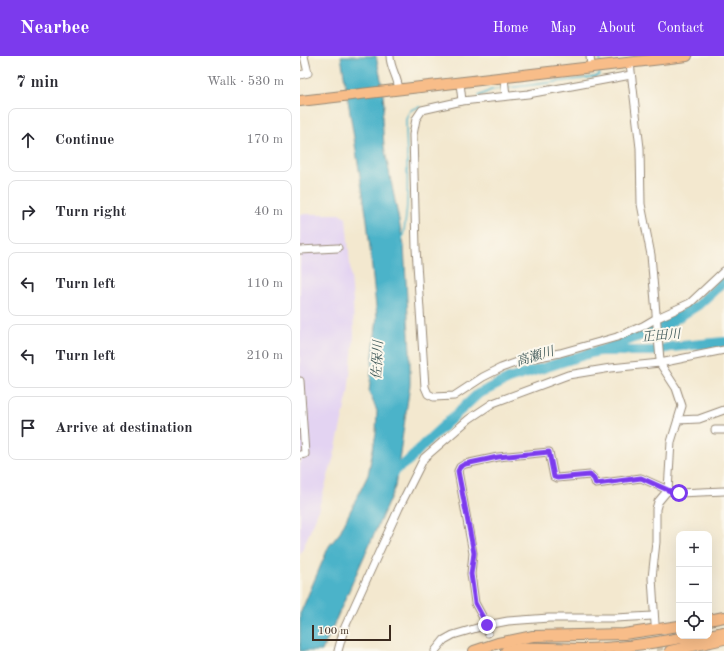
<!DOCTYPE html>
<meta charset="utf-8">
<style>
:root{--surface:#fff;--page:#f7f7f7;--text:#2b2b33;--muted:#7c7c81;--line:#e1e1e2;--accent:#7c3aed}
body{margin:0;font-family:"Old Standard TT","Noto Serif JP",serif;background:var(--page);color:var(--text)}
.controls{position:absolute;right:12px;bottom:12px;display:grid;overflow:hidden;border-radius:8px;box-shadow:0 4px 16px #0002}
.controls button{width:36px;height:36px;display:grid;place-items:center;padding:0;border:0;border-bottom:1px solid var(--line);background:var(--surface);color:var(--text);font:20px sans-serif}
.scale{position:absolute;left:12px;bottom:10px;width:79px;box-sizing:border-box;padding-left:4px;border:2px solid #3b2a1e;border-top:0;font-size:11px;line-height:14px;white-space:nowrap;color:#3b2a1e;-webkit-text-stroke:3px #fbf7ec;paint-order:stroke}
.stop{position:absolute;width:12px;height:12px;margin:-9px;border:3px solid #7c3aed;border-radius:50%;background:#fff}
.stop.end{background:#7c3aed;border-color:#fff;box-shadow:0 1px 4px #0008}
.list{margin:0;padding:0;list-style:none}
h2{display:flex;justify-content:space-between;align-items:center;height:52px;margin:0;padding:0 16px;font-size:17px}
h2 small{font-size:13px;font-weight:400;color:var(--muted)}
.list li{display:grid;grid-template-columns:26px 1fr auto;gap:12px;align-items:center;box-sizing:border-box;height:64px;margin:0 8px 8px;padding:0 8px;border:1px solid var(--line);border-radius:8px}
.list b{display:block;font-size:15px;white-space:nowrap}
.list em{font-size:13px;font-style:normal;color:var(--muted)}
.icon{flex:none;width:22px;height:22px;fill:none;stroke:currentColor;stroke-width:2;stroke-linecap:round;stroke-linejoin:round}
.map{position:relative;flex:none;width:424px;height:595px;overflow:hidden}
header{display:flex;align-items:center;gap:24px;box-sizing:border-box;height:56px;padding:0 20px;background:var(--accent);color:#fff}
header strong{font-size:19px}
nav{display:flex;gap:22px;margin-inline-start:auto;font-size:14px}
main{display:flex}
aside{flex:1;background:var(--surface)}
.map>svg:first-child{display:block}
.built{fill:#e3d3f2}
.water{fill:#4bb3c9;stroke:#436e74}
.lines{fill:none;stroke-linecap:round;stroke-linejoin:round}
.stream{stroke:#4bb3c9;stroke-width:1.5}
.river{stroke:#4bb3c9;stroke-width:10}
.minor-tunnel{stroke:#cec2ac;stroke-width:7;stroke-dasharray:7 3.5;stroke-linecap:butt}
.minor-casing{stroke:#978976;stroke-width:9}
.highway-casing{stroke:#978976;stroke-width:12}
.minor{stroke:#fff;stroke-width:7}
.highway{stroke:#f8bd89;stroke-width:10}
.route{stroke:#7c3aed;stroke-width:5}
.labels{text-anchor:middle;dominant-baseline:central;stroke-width:4;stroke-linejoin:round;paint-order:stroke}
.water-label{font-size:13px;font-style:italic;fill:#415a5a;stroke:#fbf7ec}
</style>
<header>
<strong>Nearbee</strong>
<nav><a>Home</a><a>Map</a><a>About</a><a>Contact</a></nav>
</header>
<main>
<aside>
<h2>7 min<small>Walk · 530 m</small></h2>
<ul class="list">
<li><svg class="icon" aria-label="ahead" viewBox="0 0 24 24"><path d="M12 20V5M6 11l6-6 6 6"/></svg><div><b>Continue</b></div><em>170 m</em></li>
<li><svg class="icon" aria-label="right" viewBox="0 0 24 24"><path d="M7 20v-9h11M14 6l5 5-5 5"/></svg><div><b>Turn right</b></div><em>40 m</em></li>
<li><svg class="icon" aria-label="left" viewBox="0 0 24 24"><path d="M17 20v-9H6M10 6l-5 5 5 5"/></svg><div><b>Turn left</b></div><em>110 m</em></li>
<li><svg class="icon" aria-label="left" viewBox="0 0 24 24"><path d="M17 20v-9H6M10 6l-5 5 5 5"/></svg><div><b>Turn left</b></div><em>210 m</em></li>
<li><svg class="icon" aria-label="arrive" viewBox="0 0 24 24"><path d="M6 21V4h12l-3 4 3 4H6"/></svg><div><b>Arrive at destination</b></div></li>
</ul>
</aside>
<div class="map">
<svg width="424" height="595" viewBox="0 0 424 595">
<rect width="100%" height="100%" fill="#fbf7ec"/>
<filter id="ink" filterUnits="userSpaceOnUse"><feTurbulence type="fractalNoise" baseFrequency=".025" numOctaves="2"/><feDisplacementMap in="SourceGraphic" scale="8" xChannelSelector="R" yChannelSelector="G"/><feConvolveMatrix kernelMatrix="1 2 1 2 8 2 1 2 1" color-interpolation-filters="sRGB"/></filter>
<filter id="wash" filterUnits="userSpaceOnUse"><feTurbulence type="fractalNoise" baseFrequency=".012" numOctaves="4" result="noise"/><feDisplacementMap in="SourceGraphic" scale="16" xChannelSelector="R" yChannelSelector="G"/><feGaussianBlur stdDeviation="0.9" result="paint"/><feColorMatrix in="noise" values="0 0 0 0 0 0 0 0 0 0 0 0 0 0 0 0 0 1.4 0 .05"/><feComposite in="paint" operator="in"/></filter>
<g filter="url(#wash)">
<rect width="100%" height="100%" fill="#f3e8cf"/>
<path class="built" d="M0,158H41L46,162L53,245L54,279L48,338L34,400L16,461L0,499Z"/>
<path class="water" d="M41,0H76L82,28L84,49L82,62L84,90L104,190L110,295V329L95,431L22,595H0V558L29,490L39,478L68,419L76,377L77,355L69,336L77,261L67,164Z"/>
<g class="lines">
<g class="stream">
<path d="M300,6V0"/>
<path d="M207,32L295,21L299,19L300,14"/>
<path d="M179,40L191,34L203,32"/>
<path d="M102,184C111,148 106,101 106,63C109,54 112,52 121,51"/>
</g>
<g class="river">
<path d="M301,295H354L371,291L424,286"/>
<path d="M89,422L98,412L108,405L124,388L178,338L209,323L290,297L299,295L361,272L398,249L424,225"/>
</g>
</g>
</g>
<g filter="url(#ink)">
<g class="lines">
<path class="minor-tunnel" d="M355,570L360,595"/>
<g class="minor-casing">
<g id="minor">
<path d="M90,0C90,12 98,21 99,34"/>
<path d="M290,0L291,11"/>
<path d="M330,7L340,92L341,148L351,199L360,304L361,309L376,332L382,350L371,386L368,434L358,446L356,453V486L352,522L355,568"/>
<path d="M0,19L8,17L4,0"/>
<path d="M331,19L228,38L162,45L122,54L116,63L113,79L116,192L125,331L128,338L134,341L154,340L183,321L201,312L223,304L260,297L317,281L343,270L355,263L390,247L424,215"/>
<path d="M204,22L206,40"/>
<path d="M160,27L162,45"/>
<path d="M0,194L38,192"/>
<path d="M0,325L5,398L0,399"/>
<path d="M378,364L399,363L424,354"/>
<path d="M415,374H424"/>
<path d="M188,577L187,569L175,547L171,518L173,497L158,415L160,411L165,408L198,401L249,396L254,421L257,422L290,419L294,423L296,428L341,422L370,435L379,437L424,435"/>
<path d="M38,595L44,573L99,452L124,402L169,363L193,347L268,319L311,312L360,307L424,294"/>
<path d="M135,595L144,584L153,579L187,569L208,565L249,562H315L353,560"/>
</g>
</g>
<g class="highway-casing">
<g id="highway">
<path d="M0,45L387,0"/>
<path d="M409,564L424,561"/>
<path d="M409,579L424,576"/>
<path d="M385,584L404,580"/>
<path d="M174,595L198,587L233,580L324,578L379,570"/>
<path d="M206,595C231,589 257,593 282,593C318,593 355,587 391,580"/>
<path d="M370,595L424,583"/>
</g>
</g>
<use href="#minor" class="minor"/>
<use href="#highway" class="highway"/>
</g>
</g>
<g class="lines" filter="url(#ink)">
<path class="route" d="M187,569L175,547L171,518L174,497L158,415L160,411L165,408L198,401L249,396L254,421L257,422L290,419L294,423L296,428L341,422L370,435L379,437"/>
</g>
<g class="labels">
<g class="water-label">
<text transform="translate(361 280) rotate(-5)">正田川</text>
<text transform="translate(235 301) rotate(-17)">高瀬川</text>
<text transform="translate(78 304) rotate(-87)">佐保川</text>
</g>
</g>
</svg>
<div class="controls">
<button>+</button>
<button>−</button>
<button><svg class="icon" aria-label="locate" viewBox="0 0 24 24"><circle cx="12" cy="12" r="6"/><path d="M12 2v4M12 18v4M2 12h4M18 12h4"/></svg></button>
</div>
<div class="scale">100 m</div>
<div class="stop" style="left:379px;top:437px"></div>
<div class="stop end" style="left:187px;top:569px"></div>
</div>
</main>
